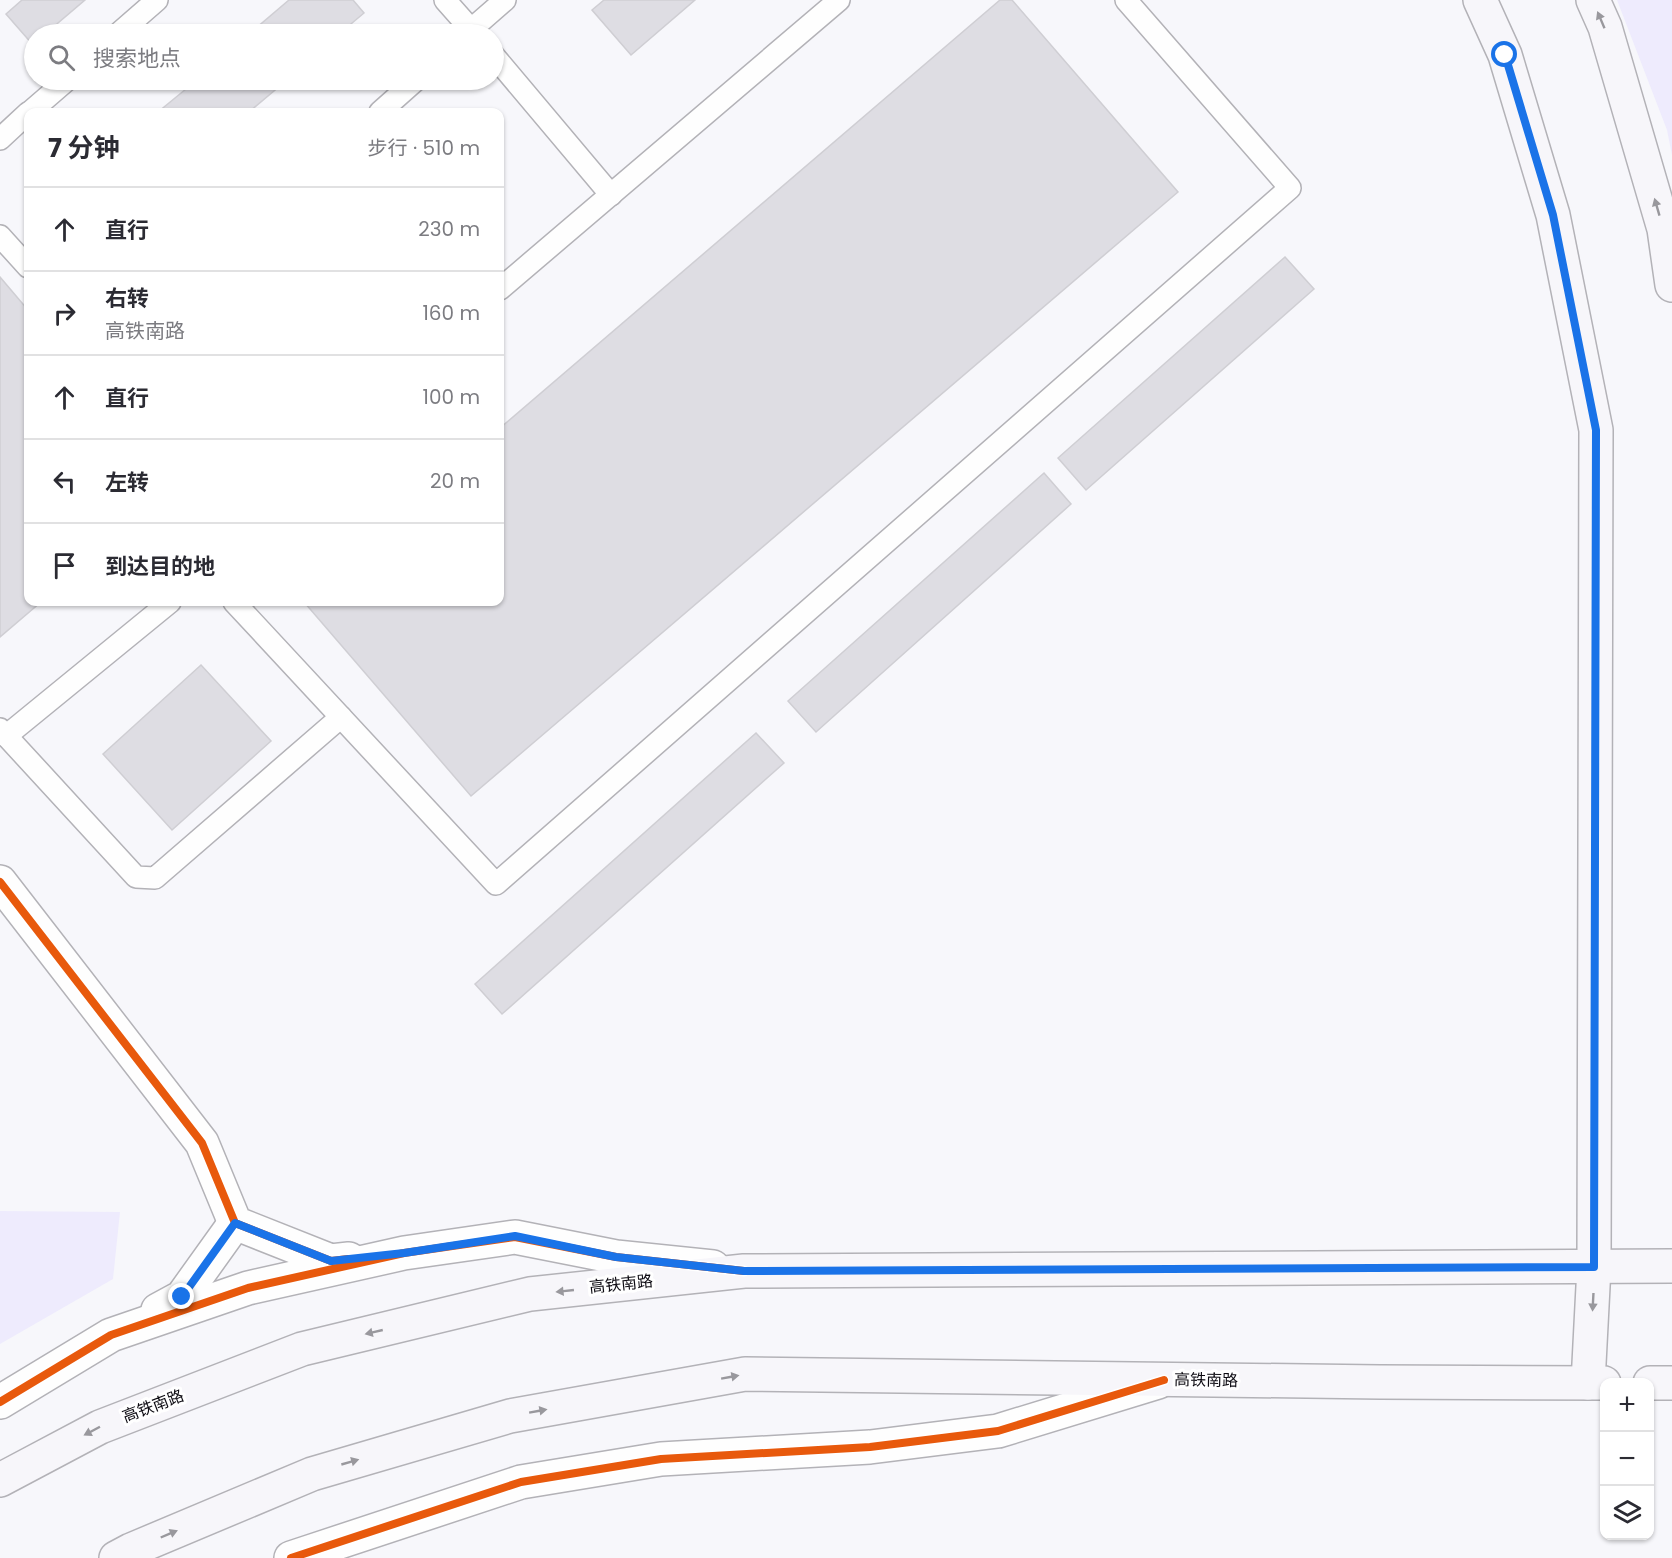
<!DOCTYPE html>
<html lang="zh">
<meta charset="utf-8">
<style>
:root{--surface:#fff;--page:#f2f2f3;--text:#2b2b33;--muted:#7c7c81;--line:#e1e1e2}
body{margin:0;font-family:Poppins,"Noto Sans SC",sans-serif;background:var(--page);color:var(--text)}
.controls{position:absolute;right:18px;bottom:18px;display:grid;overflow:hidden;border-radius:12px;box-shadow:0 2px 4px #0004}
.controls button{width:54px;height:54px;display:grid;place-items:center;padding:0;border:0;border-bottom:2px solid var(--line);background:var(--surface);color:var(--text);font:30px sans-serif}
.stop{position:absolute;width:18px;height:18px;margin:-14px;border:4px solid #1a73e8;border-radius:50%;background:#fff}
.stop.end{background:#1a73e8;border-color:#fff;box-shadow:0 2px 6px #0008}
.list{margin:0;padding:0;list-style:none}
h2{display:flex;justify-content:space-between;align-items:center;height:78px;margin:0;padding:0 24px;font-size:26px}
h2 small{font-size:20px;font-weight:400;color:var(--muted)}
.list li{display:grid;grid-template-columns:39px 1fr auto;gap:18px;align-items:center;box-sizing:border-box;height:84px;padding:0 24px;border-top:2px solid var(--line)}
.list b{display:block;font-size:22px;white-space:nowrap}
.list p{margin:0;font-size:20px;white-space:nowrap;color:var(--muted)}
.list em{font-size:20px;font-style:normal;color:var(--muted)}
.icon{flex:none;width:33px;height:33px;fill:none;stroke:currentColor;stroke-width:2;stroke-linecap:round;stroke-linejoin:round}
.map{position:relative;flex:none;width:1672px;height:1558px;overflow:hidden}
.search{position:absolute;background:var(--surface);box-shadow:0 2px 4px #0004;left:24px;top:24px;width:480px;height:66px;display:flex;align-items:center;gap:15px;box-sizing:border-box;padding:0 21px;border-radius:33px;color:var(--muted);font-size:22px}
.panel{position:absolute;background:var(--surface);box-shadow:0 2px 4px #0004;left:24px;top:108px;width:480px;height:498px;border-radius:12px}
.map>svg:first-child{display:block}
.green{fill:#eeebfd}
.building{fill:#dedde3;stroke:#cfced3;stroke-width:1.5}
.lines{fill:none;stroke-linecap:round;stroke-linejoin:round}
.service-casing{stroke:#b3b2b7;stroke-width:24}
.tertiary-casing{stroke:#b3b2b7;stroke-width:36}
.secondary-casing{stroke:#b3b2b7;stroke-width:36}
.service{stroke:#fefefe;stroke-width:21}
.tertiary{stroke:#fefefe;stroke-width:33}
.secondary{stroke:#f7f6fa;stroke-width:33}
.cycleway-casing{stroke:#fff;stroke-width:11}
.cycleway{stroke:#e8590c;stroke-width:8}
.oneway{fill:#99989d}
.route{stroke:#1a73e8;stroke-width:8}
.labels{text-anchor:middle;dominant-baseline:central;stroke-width:6;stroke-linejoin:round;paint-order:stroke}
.street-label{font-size:16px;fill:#0d0b12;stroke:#fff}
</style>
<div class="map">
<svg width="1672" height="1558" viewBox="0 0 1672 1558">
<rect width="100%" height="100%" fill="#f7f7fb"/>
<g class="green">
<path d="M1617,0H1672V155L1667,130Z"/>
<path d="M0,1211L120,1212L113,1279L0,1344Z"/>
</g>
<g class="building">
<path d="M22,0H85L45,34H34L33,45L6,14Z"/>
<path d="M289,0H353L364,13L339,34H249Z"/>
<path d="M604,0H695L631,55L592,10Z"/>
<path d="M1000,0H1012L1178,192L471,796L304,602H500V428Z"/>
<path d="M197,80H287L249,112H158Z"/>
<path d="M1285,257L1314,289L1086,490L1058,458Z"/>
<path d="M0,277L28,310V602H41L0,637Z"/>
<path d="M1044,473L1071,504L816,732L788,701Z"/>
<path d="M201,665L271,741L172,830L103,754Z"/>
<path d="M756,733L784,763L502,1014L475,984Z"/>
</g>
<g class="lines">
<g class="service-casing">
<g id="service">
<path d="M445,0L475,34"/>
<path d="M118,34L157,0"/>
<path d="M466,34L505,0"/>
<path d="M494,56L611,195"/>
<path d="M30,112L67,80"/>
<path d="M380,112L416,80"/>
<path d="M0,139L28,113"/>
<path d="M0,236L28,267"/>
<path d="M500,289L839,0"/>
<path d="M234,602L496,884L1290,188L1126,0"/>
<path d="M0,729L136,877L155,878L341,717"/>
<path d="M6,736L170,602"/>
</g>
</g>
<g class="tertiary-casing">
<g id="tertiary">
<path d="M0,882L202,1143L235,1223L331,1261L349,1259"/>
<path d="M158,1310L182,1297L235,1223"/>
<path d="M0,1402L111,1335L248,1288L404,1253L515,1237L616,1257L713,1267"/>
<path d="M291,1558L521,1482L661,1459L870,1447L998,1431L1158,1382"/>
</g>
</g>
<g class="secondary-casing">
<g id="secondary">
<path d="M1480,0L1505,55L1553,215L1596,430L1594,1267L1588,1383"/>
<path d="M1593,0L1605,27L1664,229L1672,285"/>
<path d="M1650,1383H1672"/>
<path d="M0,1480L100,1427L302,1349L530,1294L744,1271L1672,1266"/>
<path d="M116,1558L131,1550L312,1474L510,1416L745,1374L1380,1382L1604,1383"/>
</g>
</g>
<use href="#service" class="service"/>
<use href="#tertiary" class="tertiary"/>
<use href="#secondary" class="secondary"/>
<g class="cycleway-casing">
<g id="cycleway">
<path d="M0,882L202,1143L235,1223L331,1261L348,1259"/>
<path d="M0,1402L111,1335L248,1288L404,1253L515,1237L616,1257L744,1271"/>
<path d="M291,1558L521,1482L661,1459L870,1447L998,1431L1164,1380"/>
</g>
</g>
<use href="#cycleway" class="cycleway"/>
</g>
<defs><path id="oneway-solid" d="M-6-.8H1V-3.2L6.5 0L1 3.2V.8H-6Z" transform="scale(1.5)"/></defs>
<g class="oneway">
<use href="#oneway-solid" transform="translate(1601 20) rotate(-113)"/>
<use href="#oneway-solid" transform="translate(1657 207) rotate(-106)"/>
<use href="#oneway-solid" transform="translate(565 1291) rotate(174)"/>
<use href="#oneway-solid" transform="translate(1593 1302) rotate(93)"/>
<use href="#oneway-solid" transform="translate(374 1332) rotate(167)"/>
<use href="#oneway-solid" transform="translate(730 1377) rotate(-10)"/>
<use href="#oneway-solid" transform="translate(538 1411) rotate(-10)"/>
<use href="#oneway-solid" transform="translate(92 1431) rotate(152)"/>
<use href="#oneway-solid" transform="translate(350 1462) rotate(-16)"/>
<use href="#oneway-solid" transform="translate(169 1534) rotate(-23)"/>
</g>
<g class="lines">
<path class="route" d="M182,1297L235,1223L331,1261L404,1253L515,1236L616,1257L744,1271L1594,1267L1596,430L1553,215L1505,55"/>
</g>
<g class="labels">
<g class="street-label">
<text transform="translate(621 1284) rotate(-6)">高铁南路</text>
<text transform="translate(1206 1380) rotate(1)">高铁南路</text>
<text transform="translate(153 1406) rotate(-21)">高铁南路</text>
</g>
</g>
</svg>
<div class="controls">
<button>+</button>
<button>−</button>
<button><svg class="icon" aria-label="layers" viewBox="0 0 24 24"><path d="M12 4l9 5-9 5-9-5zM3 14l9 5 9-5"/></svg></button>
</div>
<div class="stop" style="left:1505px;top:55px"></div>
<div class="stop end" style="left:182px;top:1297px"></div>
<div class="search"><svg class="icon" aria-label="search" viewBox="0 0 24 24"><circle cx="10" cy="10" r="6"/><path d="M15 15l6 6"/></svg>搜索地点</div>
<section class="panel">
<h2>7 分钟<small>步行 · 510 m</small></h2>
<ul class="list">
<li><svg class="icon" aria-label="ahead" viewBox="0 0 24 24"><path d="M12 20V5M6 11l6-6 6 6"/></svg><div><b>直行</b></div><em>230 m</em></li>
<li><svg class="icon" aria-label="right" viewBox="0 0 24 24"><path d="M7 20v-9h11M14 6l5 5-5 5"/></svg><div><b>右转</b><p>高铁南路</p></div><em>160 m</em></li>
<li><svg class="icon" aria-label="ahead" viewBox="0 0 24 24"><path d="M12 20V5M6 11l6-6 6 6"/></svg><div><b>直行</b></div><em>100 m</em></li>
<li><svg class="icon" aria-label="left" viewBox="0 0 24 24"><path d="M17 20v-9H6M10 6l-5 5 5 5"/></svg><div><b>左转</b></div><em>20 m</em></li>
<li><svg class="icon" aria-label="arrive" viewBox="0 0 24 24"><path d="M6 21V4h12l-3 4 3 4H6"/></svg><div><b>到达目的地</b></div></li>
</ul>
</section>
</div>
